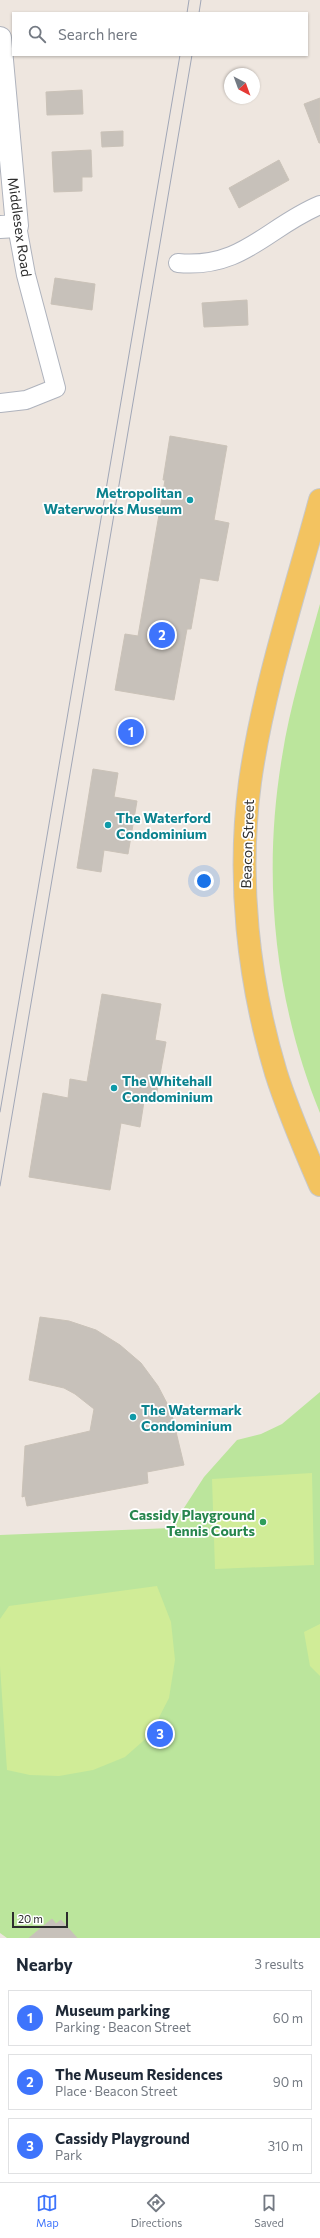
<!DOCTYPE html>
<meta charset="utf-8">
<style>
:root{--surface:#fff;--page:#f6f6f7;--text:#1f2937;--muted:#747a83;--line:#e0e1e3;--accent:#3e74fc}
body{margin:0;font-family:Commissioner,sans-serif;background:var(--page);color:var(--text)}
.compass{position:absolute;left:224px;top:68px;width:36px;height:36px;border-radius:50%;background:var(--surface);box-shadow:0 1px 3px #0004;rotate:139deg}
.scale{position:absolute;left:12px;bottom:10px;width:56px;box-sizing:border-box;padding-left:4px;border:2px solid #2d2d2d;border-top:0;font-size:11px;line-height:14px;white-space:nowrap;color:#2d2d2d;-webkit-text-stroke:3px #fff;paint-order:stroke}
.you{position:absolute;left:204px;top:881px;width:14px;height:14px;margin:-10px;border:3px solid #fff;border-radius:50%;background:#1a73e8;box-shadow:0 0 0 6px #1a73e833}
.badge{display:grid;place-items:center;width:26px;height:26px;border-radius:50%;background:var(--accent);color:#fff;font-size:13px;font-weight:700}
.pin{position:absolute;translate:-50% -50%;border:2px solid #fff;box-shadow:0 1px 4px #0006}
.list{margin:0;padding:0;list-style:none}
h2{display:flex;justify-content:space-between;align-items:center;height:52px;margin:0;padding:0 16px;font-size:17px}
h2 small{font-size:13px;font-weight:400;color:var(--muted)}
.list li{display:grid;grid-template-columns:26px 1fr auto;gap:12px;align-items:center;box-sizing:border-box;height:56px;margin:0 8px 8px;padding:0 8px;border:1px solid var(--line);border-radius:0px}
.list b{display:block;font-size:15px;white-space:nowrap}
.list p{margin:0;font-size:13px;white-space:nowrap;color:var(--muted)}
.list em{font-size:13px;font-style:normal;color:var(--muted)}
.icon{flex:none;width:22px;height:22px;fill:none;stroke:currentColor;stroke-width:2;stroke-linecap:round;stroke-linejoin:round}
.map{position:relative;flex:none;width:320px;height:1938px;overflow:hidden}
.search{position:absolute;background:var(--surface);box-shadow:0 1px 3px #0004;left:12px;right:12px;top:12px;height:44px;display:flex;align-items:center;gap:10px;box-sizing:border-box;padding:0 14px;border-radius:0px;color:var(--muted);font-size:15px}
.sheet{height:244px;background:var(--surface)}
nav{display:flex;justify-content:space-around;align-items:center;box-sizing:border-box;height:56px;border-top:1px solid var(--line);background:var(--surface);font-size:11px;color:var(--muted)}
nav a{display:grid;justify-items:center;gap:2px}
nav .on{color:var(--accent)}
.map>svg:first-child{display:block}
.green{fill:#bbe59c}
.pitch{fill:#d0ec97}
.building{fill:#c7c1ba;stroke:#cac2b8}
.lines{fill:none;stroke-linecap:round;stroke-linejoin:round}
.minor-casing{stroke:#afb3bd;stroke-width:20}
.tertiary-casing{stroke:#afb3bd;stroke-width:24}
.primary-casing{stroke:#c8c8c8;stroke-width:24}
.minor{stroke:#fff;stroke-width:18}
.tertiary{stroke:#fff;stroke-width:22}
.primary{stroke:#f3c360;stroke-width:22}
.tram{stroke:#a1a7b7;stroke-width:1}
.culture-dot{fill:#0f9aa8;stroke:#fff;stroke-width:1.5}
.leisure-dot{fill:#2e9e5b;stroke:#fff;stroke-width:1.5}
.labels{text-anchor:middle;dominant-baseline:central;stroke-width:3.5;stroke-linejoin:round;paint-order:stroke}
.street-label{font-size:14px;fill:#2d2d2d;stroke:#fff}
.culture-label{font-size:14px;font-weight:bold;fill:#0d838f;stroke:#fff;text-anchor:start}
.leisure-label{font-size:14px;font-weight:bold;fill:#27864d;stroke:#fff;text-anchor:end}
</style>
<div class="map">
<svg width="320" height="1938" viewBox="0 0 320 1938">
<rect width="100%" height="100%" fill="#eee6df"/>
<g class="green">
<path d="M320,604V1113C274,1000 262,876 282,757C290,705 306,655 320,604Z"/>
<path d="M320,1392V1938H7L0,1933V1535L171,1528L204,1477L237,1440L261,1434L282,1424Z"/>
</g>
<g class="pitch">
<path d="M312,1473L314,1565L215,1569L212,1479Z"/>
<path d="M157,1586L171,1622L175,1660L169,1698L150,1735L125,1757L93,1770L59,1776L30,1775L7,1770L0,1666V1619L9,1606Z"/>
<path d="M320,1624V1676L310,1666L304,1632Z"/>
</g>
<g class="building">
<path d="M82,90L83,114L47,115L46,92Z"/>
<path d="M320,98V143H319L304,104Z"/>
<path d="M123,131V146L102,147L101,132Z"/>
<path d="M91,150L92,177H82V191L54,192L52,152Z"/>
<path d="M279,160L289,180L239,208L229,188Z"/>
<path d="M55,278L95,284L92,310L51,304Z"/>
<path d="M247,300L248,325L204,327L202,303Z"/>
<path d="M170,436L227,446L214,520L229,523L218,581L200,578L191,629H187L174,700L115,690L125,634L138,636L165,480H163Z"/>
<path d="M93,769L118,773L114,797L137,801L128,854L104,850L101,872L77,868Z"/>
<path d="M102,994L161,1004L155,1040L166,1042L156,1097L145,1095L140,1127L121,1123L110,1190L29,1177L43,1093L68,1098L70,1079L87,1082Z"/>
<path d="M40,1317L69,1321L96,1330L120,1345L141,1363L158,1386L171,1411L184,1465L147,1472L148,1483L27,1506L25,1496L22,1497L25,1446L90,1431L94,1409L75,1394L64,1388L29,1380Z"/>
<path d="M52,1919L56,1924L61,1920L77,1938H29Z"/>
</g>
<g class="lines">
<g class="minor-casing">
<g id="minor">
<path d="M178,263C243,269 267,227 320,205"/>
<path d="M0,403L26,400L56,388L26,275L17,226"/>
</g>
</g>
<g class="tertiary-casing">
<path id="tertiary" d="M0,38L17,226L0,227"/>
</g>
<g class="primary-casing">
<path id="primary" d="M320,500C295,592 263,689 250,782C237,879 248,980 276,1073C288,1111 304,1148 320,1185"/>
</g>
<use href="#minor" class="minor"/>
<use href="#tertiary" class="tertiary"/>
<use href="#primary" class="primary"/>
<g class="tram">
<path d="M187,13L189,0"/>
<path d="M199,13L201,0"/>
<path d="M0,1112L180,55"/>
<path d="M0,1186L192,55"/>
</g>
</g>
<g class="culture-dot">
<circle cx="190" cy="500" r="4"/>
<circle cx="108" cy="825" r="4"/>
<circle cx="114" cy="1088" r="4"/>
<circle cx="133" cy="1417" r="4"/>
</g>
<circle class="leisure-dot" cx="263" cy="1522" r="4"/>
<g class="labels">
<g class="street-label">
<text transform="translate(20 227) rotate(82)">Middlesex Road</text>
<text transform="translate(247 844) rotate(-88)">Beacon Street</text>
</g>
<g class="culture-label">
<text x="182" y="492" text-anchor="end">Metropolitan<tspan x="182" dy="16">Waterworks Museum</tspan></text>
<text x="116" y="817">The Waterford<tspan x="116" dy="16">Condominium</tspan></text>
<text x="122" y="1080">The Whitehall<tspan x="122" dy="16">Condominium</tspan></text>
<text x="141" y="1409">The Watermark<tspan x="141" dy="16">Condominium</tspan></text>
</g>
<g class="leisure-label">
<text x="255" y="1514">Cassidy Playground<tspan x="255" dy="16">Tennis Courts</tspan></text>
</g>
</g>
</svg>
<svg class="compass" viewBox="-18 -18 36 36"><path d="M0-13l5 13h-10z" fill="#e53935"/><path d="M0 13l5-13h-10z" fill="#747a83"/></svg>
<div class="scale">20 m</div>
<div class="you"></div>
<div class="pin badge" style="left:131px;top:732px">1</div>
<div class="pin badge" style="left:162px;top:635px">2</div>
<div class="pin badge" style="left:160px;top:1734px">3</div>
<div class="search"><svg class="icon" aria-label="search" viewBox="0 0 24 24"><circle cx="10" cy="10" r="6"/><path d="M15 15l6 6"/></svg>Search here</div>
</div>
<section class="sheet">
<h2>Nearby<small>3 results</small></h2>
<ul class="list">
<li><span class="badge">1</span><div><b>Museum parking</b><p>Parking · Beacon Street</p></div><em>60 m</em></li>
<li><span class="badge">2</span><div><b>The Museum Residences</b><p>Place · Beacon Street</p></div><em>90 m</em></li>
<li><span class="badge">3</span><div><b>Cassidy Playground</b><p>Park</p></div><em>310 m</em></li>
</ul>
</section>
<nav>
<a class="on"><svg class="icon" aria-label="map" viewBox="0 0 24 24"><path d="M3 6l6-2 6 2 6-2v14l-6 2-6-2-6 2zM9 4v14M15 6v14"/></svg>Map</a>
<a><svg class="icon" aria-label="directions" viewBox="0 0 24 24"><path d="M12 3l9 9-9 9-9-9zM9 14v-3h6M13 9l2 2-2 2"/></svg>Directions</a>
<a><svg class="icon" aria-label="saved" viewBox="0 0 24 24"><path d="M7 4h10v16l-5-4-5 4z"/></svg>Saved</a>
</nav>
